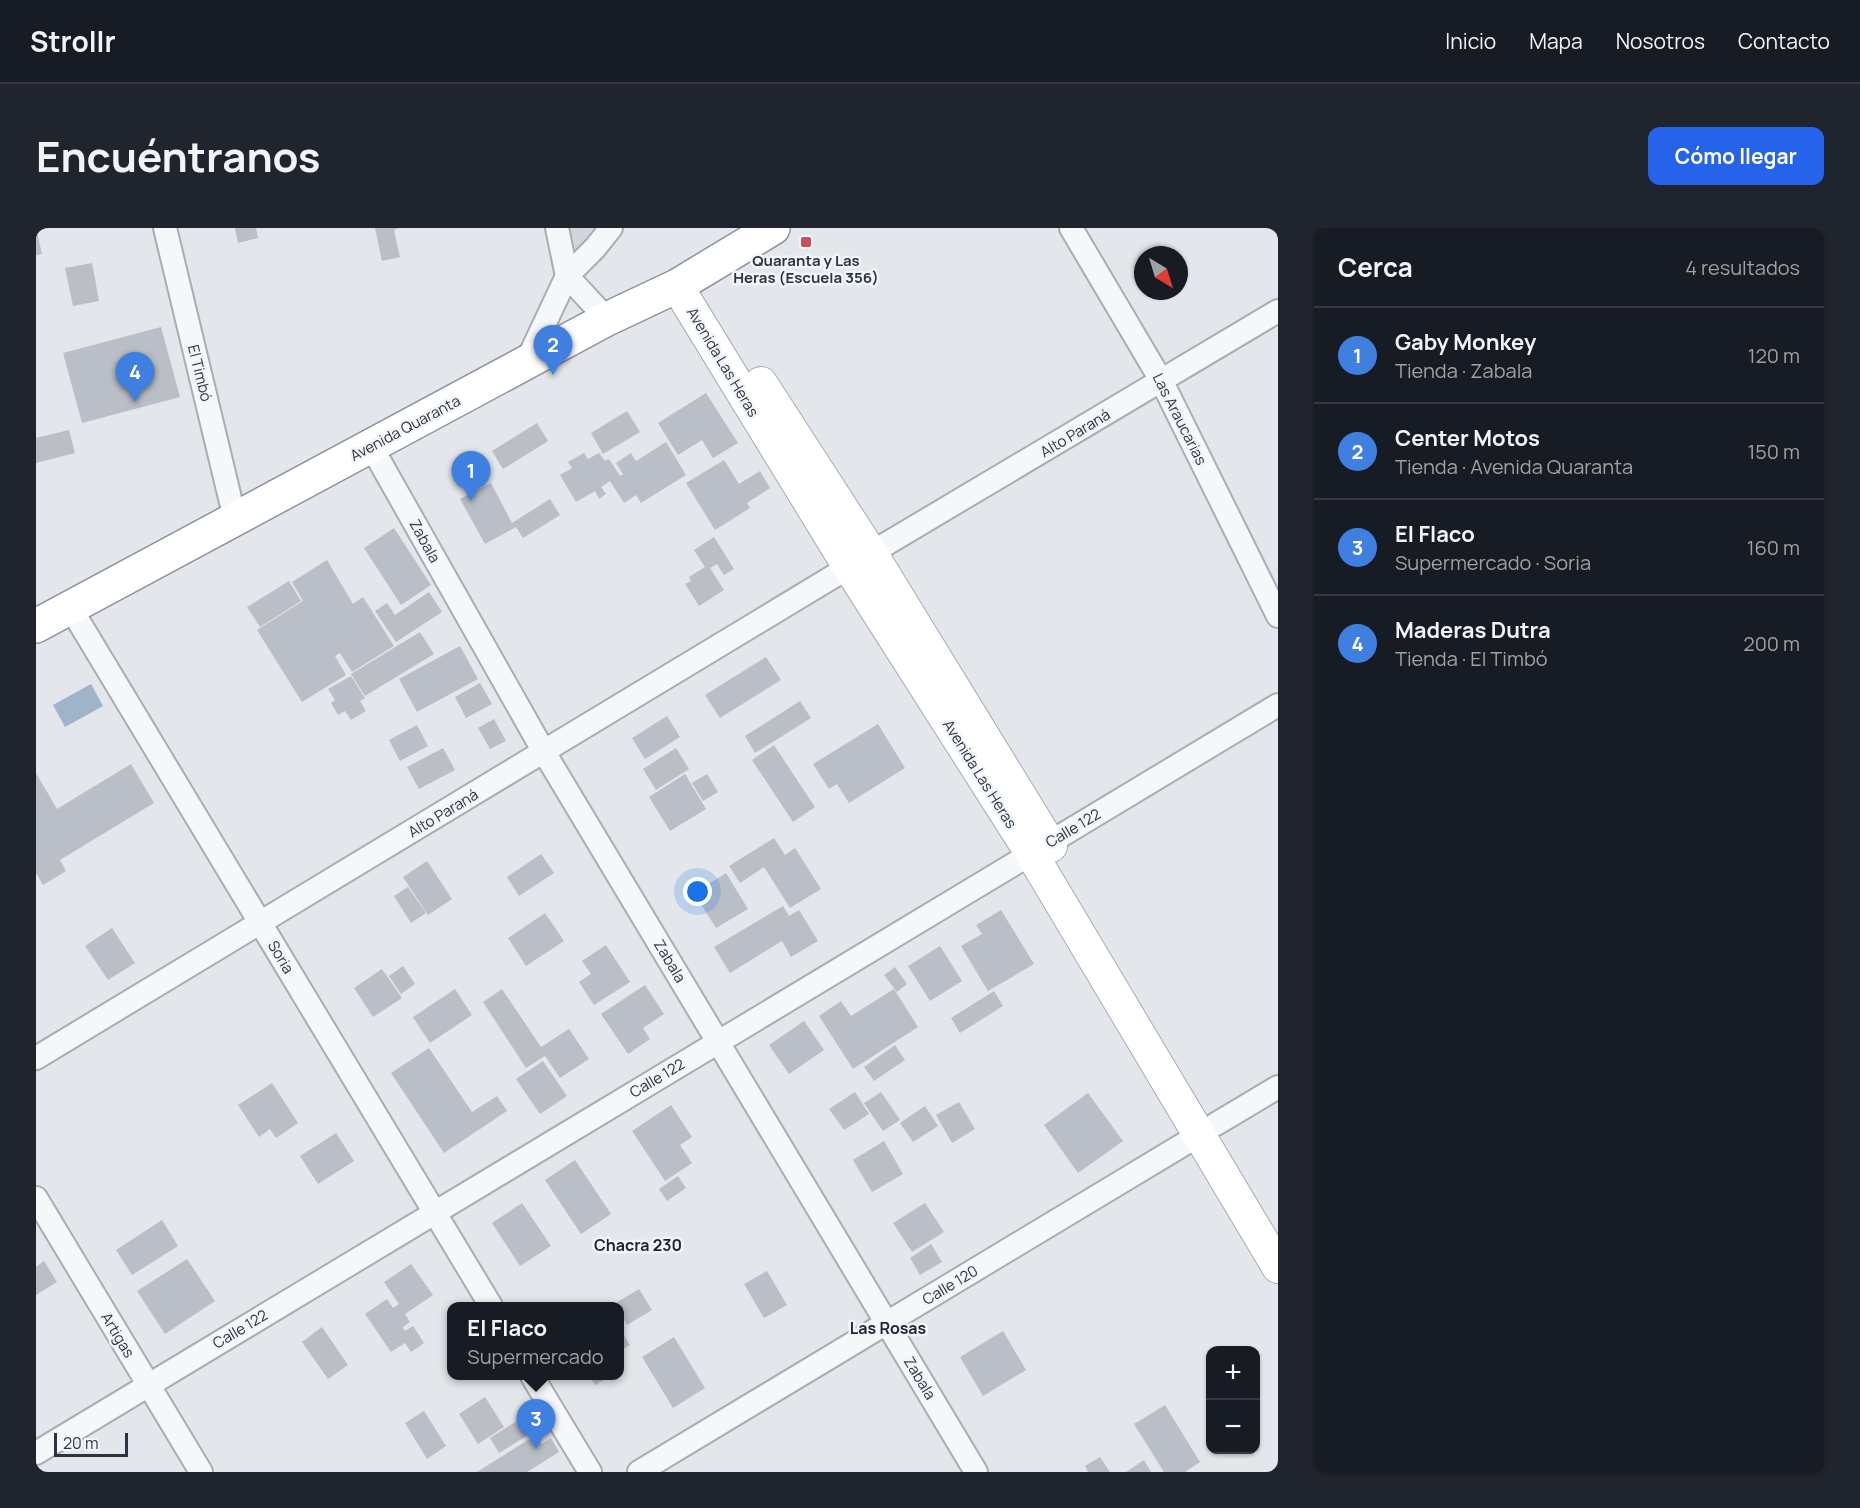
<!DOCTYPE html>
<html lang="es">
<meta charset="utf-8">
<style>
:root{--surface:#171b24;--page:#20242c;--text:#f1f3f6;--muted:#9ea1a6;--line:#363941;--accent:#2563eb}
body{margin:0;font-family:Manrope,sans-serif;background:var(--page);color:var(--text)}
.controls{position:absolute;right:18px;bottom:18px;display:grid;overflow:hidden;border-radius:12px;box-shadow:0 2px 4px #0004}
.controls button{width:54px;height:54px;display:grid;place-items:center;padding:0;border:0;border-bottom:2px solid var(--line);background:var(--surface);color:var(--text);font:30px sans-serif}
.compass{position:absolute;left:1098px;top:18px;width:54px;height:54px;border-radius:50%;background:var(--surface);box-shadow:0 2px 4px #0004;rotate:142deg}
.scale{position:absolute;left:18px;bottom:15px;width:74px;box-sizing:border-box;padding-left:6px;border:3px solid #2b3442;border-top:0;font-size:16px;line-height:21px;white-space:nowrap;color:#2b3442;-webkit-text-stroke:4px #f2f5f8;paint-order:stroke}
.you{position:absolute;left:662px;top:664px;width:21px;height:21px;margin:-15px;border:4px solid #fff;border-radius:50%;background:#1a73e8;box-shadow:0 0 0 9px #1a73e833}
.badge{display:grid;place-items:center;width:39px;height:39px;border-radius:50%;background:var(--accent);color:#fff;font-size:20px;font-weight:700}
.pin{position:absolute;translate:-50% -50px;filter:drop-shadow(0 2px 3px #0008)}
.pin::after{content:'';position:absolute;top:32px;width:21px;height:18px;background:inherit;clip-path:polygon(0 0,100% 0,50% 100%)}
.popup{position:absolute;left:411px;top:1074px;width:177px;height:78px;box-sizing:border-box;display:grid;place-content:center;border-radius:12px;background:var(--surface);filter:drop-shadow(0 2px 4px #0005);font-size:20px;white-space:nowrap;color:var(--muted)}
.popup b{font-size:22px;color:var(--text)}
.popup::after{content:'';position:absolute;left:50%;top:100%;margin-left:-12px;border:12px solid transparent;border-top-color:var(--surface)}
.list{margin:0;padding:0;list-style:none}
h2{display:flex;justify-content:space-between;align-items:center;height:78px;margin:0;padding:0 24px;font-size:26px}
h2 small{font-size:20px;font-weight:400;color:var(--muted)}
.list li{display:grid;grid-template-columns:39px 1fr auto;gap:18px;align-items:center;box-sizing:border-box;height:96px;padding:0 24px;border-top:2px solid var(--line)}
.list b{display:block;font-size:22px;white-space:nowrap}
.list p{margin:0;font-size:20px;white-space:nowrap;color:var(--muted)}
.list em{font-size:20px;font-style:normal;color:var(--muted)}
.map{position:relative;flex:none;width:1242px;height:1244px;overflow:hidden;border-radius:12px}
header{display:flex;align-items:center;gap:36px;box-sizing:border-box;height:84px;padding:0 30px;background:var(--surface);border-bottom:2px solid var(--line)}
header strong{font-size:28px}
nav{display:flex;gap:33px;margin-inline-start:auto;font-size:21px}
.intro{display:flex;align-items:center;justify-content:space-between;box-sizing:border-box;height:144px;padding:0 36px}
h1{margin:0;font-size:42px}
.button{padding:15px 27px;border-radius:12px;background:var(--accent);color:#fff;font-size:21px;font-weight:700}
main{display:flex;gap:36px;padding:0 36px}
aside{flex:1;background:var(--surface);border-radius:12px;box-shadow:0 2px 4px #0004}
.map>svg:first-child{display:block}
.built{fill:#d1d5dc}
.water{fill:#9fb4c9}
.building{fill:#babfc7}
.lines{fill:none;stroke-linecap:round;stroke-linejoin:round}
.minor-casing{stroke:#a8adb4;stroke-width:26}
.secondary-casing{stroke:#a8adb4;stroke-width:34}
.trunk-casing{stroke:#8b94a0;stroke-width:36}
.minor{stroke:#f5f7f9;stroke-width:22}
.secondary{stroke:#fff;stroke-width:32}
.trunk{stroke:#fff;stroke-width:33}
.poi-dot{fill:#c94e62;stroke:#f2f5f8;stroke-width:2}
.labels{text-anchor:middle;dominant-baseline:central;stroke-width:5;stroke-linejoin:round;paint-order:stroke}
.poi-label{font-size:15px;font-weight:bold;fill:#2b3442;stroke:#f2f5f8}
.street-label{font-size:15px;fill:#2b3442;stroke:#f2f5f8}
.neighbourhood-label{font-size:16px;font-weight:bold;fill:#1d2533;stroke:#f2f5f8}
</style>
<header>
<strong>Strollr</strong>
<nav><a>Inicio</a><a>Mapa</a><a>Nosotros</a><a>Contacto</a></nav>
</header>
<div class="intro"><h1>Encuéntranos</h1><a class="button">Cómo llegar</a></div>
<main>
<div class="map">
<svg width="1242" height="1244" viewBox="0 0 1242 1244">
<rect width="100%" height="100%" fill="#e3e6ea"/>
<path class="built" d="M520,0H588L527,35Z"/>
<path class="water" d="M55,456L67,478L29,499L17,477Z"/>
<g class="building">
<path d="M0,0L6,26L0,27Z"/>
<path d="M199,0H220L222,10L202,15Z"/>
<path d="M339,0H363L358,2L364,29L346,33Z"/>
<path d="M56,35L63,73L37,78L29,40Z"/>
<path d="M125,99L144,169L46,195L27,125Z"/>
<path d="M670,165L702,215L677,230L666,212L642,227L622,195Z"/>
<path d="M591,183L604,204L567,226L555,205Z"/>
<path d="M501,195L512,213L467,241L456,223Z"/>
<path d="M33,202L39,225L0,235V210Z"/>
<path d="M630,214L650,247L605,275L600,267L588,275L574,253L565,259L570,266L563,271L559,263L540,274L524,247L536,240L532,234L548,225L552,231L563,225L569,233L573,231L584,248L587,246L580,235L595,225L600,233Z"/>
<path d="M688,232L703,256L724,243L734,260L711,275L714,280L679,302L650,255Z"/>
<path d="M455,255L476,295L514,271L524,287L487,310L480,299L449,316L424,271Z"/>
<path d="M358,300L395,357L365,377L328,320Z"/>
<path d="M678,309L698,341L688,347L681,336L674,340L688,362L663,378L649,356L655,353L653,349L669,339L658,322Z"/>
<path d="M291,332L317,376L327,369L358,418L316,444L304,425L299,428L310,447L266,474L221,402L267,373L256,354Z"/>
<path d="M253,353L265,373L224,399L211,379Z"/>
<path d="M393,364L406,384L360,414L339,383L351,375L359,387Z"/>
<path d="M384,404L398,426L329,468L315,446Z"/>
<path d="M424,418L442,451L381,484L363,451Z"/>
<path d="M730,429L745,452L684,490L669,467Z"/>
<path d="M315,448L329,470L324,473L330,483L315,492L309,483L302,487L295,475L299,472L292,461Z"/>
<path d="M444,455L456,476L430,490L419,469Z"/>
<path d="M764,473L775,490L719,525L709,508Z"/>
<path d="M631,488L644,509L609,531L596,510Z"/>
<path d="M458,491L470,513L454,521L442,500Z"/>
<path d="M842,496L869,540L813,575L801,556L793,561L777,536Z"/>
<path d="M381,497L392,518L364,533L353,512Z"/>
<path d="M738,517L779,579L757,594L716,532Z"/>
<path d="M407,520L419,542L383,561L371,539Z"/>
<path d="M640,520L653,541L620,562L607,541Z"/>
<path d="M95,536L118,575L24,632L30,643L7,657L0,645V545L21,581Z"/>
<path d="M649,546L670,581L634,603L613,569Z"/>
<path d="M671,546L682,564L667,573L656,555Z"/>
<path d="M738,610L749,627L759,620L785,661L754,680L728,639L704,655L693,638Z"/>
<path d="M505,626L518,645L483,668L471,649Z"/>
<path d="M391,633L416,671L392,687L367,649Z"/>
<path d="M690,645L712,681L680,700L658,665Z"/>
<path d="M372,659L390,685L375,695L358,668Z"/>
<path d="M747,678L753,688L763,682L782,713L755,729L746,713L694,745L678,719Z"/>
<path d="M965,682L998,736L952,763L925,718L946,706L940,697Z"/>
<path d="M509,685L528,713L490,738L472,710Z"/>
<path d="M76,700L99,735L72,752L49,718Z"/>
<path d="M570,717L594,754L558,777L543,754L555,746L546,733Z"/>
<path d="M904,718L926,753L894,773L872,738Z"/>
<path d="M367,738L379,756L365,766L353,748Z"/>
<path d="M859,739L871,756L861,764L848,747Z"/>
<path d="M346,741L366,770L337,789L318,760Z"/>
<path d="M609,757L628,786L607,800L614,811L592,826L565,786Z"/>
<path d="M419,761L436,787L394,815L377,789Z"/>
<path d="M466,761L505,819L533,801L553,831L524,850L509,828L490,840L447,774Z"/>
<path d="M858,761L882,799L817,841L783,788L805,773L815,788Z"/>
<path d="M958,763L967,778L924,805L915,790Z"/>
<path d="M768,793L788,822L753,846L733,817Z"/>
<path d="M859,817L869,832L838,853L828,839Z"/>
<path d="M393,820L436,884L461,868L471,883L408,925L355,845Z"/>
<path d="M507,833L531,868L504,886L480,851Z"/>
<path d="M236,855L262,895L240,910L234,901L223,909L202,877Z"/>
<path d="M819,864L833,886L808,902L793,881Z"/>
<path d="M845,864L864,892L847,903L828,875Z"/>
<path d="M1052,865L1087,913L1042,945L1008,897Z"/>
<path d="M923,874L939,901L916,915L900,887Z"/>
<path d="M635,877L656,909L644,917L656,935L629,953L596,903Z"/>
<path d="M889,878L902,898L877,914L864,895Z"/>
<path d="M300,905L318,933L282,956L264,928Z"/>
<path d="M848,913L867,946L836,964L817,932Z"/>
<path d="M539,932L575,986L545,1006L509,952Z"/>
<path d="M642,948L650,960L631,973L623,961Z"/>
<path d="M486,975L515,1018L484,1038L456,995Z"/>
<path d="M889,975L908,1004L876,1024L857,995Z"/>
<path d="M126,992L142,1018L96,1047L80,1022Z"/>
<path d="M895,1016L906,1034L884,1047L874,1030Z"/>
<path d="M151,1031L179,1073L129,1106L101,1063Z"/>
<path d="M8,1033L21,1054L0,1067V1039Z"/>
<path d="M375,1036L397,1067L369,1086L374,1094L367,1099L369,1103L377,1098L388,1115L375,1124L369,1115L355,1124L329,1086L351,1071L357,1080L363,1076L348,1054Z"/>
<path d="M731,1043L751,1077L728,1090L708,1056Z"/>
<path d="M603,1061L616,1082L591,1097L584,1085V1078L578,1076Z"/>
<path d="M286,1099L312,1137L292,1151L266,1114Z"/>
<path d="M584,1101L594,1117L584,1123Z"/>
<path d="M967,1103L990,1142L947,1168L924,1129Z"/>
<path d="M638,1109L669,1160L637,1180L606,1129Z"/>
<path d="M553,1148H575L559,1157Z"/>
<path d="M449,1169L468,1199L442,1216L423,1186Z"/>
<path d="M1129,1177L1164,1234L1149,1244H1128L1098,1196Z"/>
<path d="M388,1183L410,1218L391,1231L369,1195Z"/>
<path d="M495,1184L505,1199L463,1225L454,1210Z"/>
<path d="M500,1207L506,1216L515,1210L523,1224L491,1244H441Z"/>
<path d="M1064,1229L1074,1244H1052L1049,1238Z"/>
<path d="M1108,1232L1115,1244H1090Z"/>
</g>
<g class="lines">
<g class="minor-casing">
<g id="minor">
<path d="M129,0L199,291"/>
<path d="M521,0L531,48L571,91"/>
<path d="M1035,0L1126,154L1242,388"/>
<path d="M490,135L531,48L559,20L575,0"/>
<path d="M335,218L508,524L940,1244"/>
<path d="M835,325L1242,83"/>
<path d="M34,379L455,1078"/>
<path d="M0,830L813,339"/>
<path d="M1180,896L1242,859"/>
<path d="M0,970L165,1244"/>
<path d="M496,1148L554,1244"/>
<path d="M0,1225L1242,477"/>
<path d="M603,1244L1163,907"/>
</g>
</g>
<g class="secondary-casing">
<g id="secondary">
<path d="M641,58L813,339L995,625L1242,1039"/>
<path d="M725,155L835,325L1015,618"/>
</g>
</g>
<g class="trunk-casing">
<path id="trunk" d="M0,398L571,91L641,58L737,0"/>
</g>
<use href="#minor" class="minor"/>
<use href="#secondary" class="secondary"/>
<use href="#trunk" class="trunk"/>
</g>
<rect class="poi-dot" x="764" y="8" width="12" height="12" rx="3"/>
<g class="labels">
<g class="poi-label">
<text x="770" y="32">Quaranta y Las<tspan x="770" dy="17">Heras (Escuela 356)</tspan></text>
</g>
<g class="street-label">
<text transform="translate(687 134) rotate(59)">Avenida Las Heras</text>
<text transform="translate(164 145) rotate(76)">El Timbó</text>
<text transform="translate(1144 191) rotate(63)">Las Araucarias</text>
<text transform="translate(369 200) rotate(-28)">Avenida Quaranta</text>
<text transform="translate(1039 205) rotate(-31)">Alto Paraná</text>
<text transform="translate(389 313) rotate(61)">Zabala</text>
<text transform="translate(944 546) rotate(58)">Avenida Las Heras</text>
<text transform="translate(407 585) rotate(-31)">Alto Paraná</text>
<text transform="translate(1037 600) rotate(-31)">Calle 122</text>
<text transform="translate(245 729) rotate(59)">Soria</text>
<text transform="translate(634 733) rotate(59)">Zabala</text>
<text transform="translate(621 850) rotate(-31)">Calle 122</text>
<text transform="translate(914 1057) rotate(-31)">Calle 120</text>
<text transform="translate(204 1101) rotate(-31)">Calle 122</text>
<text transform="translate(82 1107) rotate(59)">Artigas</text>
<text transform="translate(884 1150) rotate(59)">Zabala</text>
</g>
<g class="neighbourhood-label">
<text x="602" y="1017">Chacra 230</text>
<text x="852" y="1100">Las Rosas</text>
</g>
</g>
</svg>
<div class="controls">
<button>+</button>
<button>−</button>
</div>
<svg class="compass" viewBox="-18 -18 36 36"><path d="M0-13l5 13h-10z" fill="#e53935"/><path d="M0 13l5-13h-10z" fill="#9ea1a6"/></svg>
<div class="scale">20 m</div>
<div class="you"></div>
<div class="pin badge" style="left:435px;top:273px;background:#3f7fe0">1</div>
<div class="pin badge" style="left:517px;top:147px;background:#3f7fe0">2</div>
<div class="pin badge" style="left:500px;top:1221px;background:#3f7fe0">3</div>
<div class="popup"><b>El Flaco</b>Supermercado</div>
<div class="pin badge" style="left:99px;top:174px;background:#3f7fe0">4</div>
</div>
<aside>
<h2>Cerca<small>4 resultados</small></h2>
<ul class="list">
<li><span class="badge" style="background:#3f7fe0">1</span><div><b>Gaby Monkey</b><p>Tienda · Zabala</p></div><em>120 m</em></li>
<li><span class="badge" style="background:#3f7fe0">2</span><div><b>Center Motos</b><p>Tienda · Avenida Quaranta</p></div><em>150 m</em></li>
<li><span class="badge" style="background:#3f7fe0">3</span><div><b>El Flaco</b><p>Supermercado · Soria</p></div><em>160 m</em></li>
<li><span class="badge" style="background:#3f7fe0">4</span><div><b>Maderas Dutra</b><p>Tienda · El Timbó</p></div><em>200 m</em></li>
</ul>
</aside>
</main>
